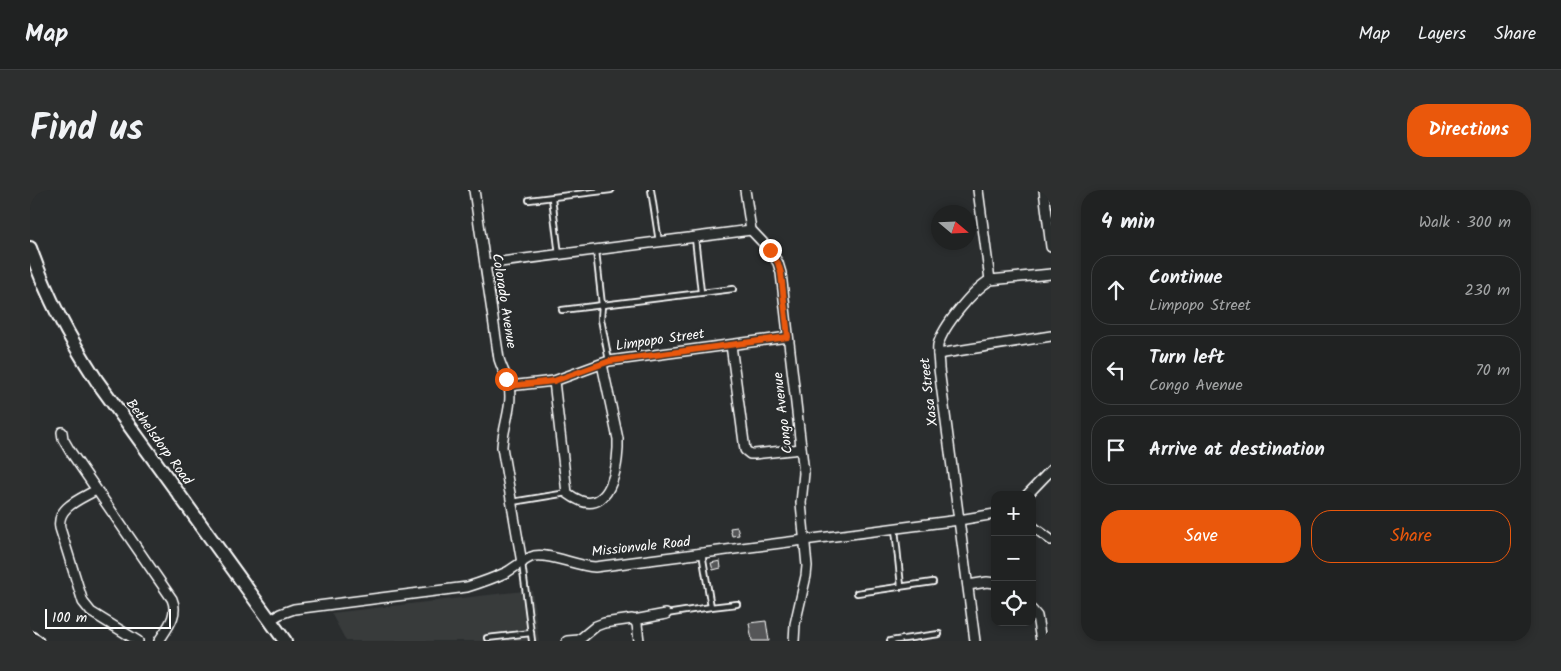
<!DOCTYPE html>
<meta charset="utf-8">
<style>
:root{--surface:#202222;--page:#2d2f2f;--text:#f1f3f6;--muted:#a2a4a5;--line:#3d3f40;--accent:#ea580c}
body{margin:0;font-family:Kalam,sans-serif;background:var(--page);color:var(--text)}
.controls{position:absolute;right:15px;bottom:15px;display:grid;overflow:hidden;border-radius:10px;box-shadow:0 2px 8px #0003}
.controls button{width:45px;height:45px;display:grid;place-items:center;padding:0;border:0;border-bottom:1px solid var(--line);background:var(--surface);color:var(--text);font:25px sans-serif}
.compass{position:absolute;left:901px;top:15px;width:45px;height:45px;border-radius:50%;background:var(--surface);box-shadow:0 2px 8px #0003;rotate:109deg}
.scale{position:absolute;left:15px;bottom:12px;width:126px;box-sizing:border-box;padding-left:5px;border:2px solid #fff;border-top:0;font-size:14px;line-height:18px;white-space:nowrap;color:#fff;-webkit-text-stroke:4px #2a2d2e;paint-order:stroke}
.stop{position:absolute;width:15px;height:15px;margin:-11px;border:4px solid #ea580c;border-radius:50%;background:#fff}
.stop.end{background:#ea580c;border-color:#fff;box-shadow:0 1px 5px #0008}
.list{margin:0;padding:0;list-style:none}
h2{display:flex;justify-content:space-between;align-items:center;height:65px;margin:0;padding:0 20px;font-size:21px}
h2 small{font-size:16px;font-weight:400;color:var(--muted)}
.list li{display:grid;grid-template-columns:32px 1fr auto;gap:15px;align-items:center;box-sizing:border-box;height:70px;margin:0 10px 10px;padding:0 10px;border:1px solid var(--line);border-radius:20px}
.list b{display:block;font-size:19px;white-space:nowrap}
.list p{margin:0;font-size:16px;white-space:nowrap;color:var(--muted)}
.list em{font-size:16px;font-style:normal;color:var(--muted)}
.actions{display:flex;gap:10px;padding:15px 20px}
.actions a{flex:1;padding:11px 0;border:1px solid var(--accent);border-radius:20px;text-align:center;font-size:18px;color:var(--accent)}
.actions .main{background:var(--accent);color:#fff}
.icon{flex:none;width:28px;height:28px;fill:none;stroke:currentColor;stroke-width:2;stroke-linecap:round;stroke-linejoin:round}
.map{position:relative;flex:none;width:1021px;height:451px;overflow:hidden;border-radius:20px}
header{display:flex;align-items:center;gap:30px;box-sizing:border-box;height:70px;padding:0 25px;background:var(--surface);border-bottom:1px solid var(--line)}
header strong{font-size:24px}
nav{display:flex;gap:28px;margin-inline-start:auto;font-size:18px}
.intro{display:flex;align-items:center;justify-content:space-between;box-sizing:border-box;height:120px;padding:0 30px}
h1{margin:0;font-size:35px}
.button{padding:12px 22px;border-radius:20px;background:var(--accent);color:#fff;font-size:18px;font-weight:700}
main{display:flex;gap:30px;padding:0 30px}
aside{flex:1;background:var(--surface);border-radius:20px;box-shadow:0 2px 8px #0003}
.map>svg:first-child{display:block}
.built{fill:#373a3b}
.building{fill:#555758;stroke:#fff}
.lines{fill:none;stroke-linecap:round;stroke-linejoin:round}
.service-casing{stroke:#fff;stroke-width:8}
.minor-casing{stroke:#fff;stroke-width:12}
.tertiary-casing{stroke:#fff;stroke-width:15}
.secondary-casing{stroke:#fff;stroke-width:16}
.service{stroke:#2a2d2e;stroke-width:4.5}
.minor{stroke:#2a2d2e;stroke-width:9}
.tertiary{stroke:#2a2d2e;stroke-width:11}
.secondary{stroke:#2a2d2e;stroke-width:12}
.route{stroke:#ea580c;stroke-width:6}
.labels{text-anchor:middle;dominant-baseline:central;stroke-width:4;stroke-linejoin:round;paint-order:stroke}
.street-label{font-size:14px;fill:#fff;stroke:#2a2d2e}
</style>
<header>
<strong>Map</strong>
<nav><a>Map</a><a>Layers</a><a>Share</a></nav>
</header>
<div class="intro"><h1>Find us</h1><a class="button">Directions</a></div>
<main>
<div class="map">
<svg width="1021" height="451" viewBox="0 0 1021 451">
<rect width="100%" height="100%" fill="#2a2d2e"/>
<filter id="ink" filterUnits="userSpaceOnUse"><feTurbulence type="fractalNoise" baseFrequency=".02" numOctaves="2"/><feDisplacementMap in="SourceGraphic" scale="10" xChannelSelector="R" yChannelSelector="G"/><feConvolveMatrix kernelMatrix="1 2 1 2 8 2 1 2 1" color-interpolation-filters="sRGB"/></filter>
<g filter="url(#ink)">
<path class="built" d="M502,400L509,451H316L301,423Z"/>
<g class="building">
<path d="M707,337L709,345L702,346L700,338Z"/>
<path d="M690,371L691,378L683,380L681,373Z"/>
<path d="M736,431L739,451H722L719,433Z"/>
</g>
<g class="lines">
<g class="service-casing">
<g id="service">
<path d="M621,0L629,52"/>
<path d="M522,8L529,65"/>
<path d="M499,10L581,0"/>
<path d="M665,48L671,102"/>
<path d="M566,61L572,115L571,129L579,171"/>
<path d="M532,120L703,99"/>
<path d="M482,312L537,303"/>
<path d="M865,339L871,396"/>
<path d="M672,363L681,417"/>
<path d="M492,373L502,451"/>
<path d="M827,403L903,392"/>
<path d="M636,424L681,417L707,414"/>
<path d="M457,448L501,443"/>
<path d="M860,451L909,444"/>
</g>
</g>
<g class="minor-casing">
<g id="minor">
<path d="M444,0L469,169C472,179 477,187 479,196C483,216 473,237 472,257L492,373"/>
<path d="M715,0L721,40L740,60L748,73L751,83L774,283L771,313L777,376L776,386L765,434L764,451"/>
<path d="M948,0L960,90"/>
<path d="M1014,0L1021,57"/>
<path d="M455,74L721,40"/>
<path d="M701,155L715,260L720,264H724L771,259"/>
<path d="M908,164L1021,146"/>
<path d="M524,191L537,303C541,306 546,309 551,311C583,322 589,269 588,249L572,174"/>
<path d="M479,196L524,191L579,171L758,147"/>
<path d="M32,242L33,249L40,261L142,409C149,425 137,438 129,451"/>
<path d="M66,300C51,309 26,317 30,338L53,412L61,422L108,451"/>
<path d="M997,305L1021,280"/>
<path d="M1002,336L1021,350"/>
<path d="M938,395L957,392L965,393"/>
<path d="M1002,420L1007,426L1011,451"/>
<path d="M240,430L250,424L264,419L437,397C450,393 464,388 477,382C484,378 496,368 504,366C520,363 546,376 565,377L929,330L965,324"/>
<path d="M604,430L636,424"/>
<path d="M537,451L549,450L566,436L574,433L602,429L604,430L607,434L609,451"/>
<path d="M945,451L909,179C909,171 907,162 908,155C913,136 943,100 960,90L1021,84"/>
</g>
</g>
<g class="tertiary-casing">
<path id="tertiary" d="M0,447L7,451"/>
</g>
<g class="secondary-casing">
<path id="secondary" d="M0,58C18,109 38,146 67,191L255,451"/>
</g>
<use href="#service" class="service"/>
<use href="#minor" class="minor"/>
<use href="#tertiary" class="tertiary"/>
<use href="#secondary" class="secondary"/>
</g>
</g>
<g class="lines" filter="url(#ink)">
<path class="route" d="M476,189L479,196L524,191L580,171L758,147L751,83L748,73L740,60"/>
</g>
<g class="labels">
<g class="street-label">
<text transform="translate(474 111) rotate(81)">Colorado Avenue</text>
<text transform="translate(630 150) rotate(-8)">Limpopo Street</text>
<text transform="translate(899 202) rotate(-97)">Xasa Street</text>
<text transform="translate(753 223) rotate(-97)">Congo Avenue</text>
<text transform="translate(129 252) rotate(54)">Bethelsdorp Road</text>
<text transform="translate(611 357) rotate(-6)">Missionvale Road</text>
</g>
</g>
</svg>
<div class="controls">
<button>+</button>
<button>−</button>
<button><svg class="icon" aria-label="locate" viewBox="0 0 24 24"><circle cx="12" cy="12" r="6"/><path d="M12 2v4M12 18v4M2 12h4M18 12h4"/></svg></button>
</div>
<svg class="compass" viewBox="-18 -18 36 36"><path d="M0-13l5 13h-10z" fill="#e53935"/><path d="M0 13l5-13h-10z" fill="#a2a4a5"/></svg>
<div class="scale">100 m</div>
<div class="stop" style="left:476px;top:189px"></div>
<div class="stop end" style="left:740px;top:60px"></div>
</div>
<aside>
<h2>4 min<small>Walk · 300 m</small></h2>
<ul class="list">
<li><svg class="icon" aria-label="ahead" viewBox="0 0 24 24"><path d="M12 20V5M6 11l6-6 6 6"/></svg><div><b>Continue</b><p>Limpopo Street</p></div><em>230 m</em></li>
<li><svg class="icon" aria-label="left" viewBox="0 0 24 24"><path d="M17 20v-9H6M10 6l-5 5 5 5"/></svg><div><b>Turn left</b><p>Congo Avenue</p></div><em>70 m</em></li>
<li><svg class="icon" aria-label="arrive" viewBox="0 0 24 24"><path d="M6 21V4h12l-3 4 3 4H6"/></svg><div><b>Arrive at destination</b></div></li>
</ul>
<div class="actions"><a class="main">Save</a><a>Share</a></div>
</aside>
</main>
